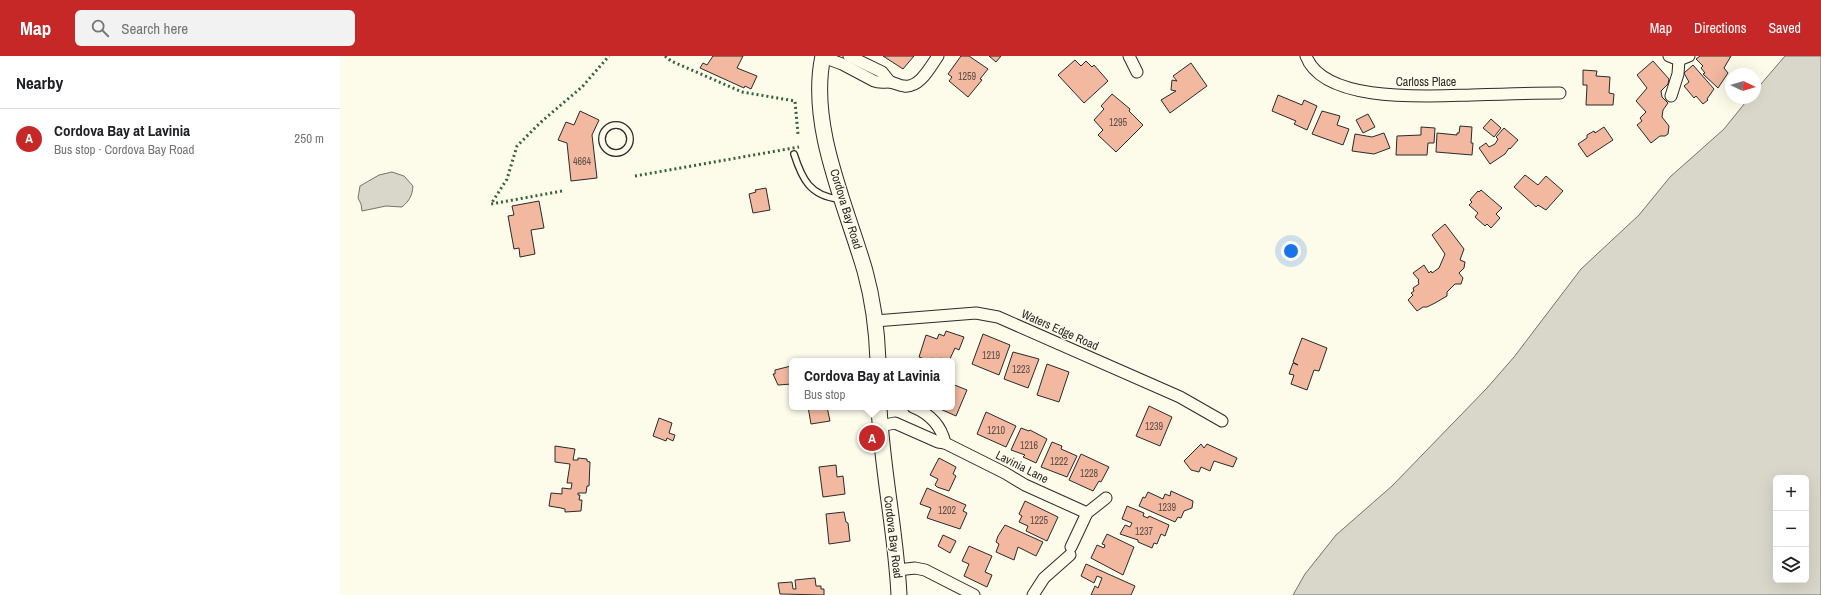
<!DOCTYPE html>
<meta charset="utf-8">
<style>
:root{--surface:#fff;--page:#f2f2f2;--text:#202124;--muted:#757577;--line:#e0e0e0;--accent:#c62828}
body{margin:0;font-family:"Archivo Narrow",sans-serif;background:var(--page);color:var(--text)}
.controls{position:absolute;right:12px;bottom:12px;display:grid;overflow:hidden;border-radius:6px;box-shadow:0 4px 16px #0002}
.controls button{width:36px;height:36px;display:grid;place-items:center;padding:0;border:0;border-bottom:1px solid var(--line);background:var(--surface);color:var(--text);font:20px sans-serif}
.compass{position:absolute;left:1385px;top:12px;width:36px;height:36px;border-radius:50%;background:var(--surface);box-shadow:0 4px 16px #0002;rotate:94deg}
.you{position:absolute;left:951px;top:195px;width:14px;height:14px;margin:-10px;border:3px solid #fff;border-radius:50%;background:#1a73e8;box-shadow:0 0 0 6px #1a73e833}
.badge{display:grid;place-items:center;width:26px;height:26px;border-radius:50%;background:var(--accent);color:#fff;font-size:13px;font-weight:700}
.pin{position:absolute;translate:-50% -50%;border:2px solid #fff;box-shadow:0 1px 4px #0006}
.popup{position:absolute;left:449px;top:302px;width:166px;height:52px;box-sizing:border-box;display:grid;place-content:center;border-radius:6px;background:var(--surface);filter:drop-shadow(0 1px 3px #0005);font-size:13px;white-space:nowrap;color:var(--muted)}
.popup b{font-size:15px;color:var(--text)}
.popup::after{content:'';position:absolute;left:50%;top:100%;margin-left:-8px;border:8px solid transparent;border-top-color:var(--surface)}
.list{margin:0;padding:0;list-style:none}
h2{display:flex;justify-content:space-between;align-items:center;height:52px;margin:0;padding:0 16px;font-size:17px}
h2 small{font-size:13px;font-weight:400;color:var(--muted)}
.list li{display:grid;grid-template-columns:26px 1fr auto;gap:12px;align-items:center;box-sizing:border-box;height:60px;padding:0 16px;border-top:1px solid var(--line)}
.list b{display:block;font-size:15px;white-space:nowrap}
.list p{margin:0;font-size:13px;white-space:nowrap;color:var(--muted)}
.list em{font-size:13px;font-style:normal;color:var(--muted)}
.icon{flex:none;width:22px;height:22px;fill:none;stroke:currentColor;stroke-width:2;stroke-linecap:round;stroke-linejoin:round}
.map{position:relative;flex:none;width:1481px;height:539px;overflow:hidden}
header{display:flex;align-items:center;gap:24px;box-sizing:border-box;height:56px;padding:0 20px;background:var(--accent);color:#fff}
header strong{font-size:19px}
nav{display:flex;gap:22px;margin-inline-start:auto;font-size:14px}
.search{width:280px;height:36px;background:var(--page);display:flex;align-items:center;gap:10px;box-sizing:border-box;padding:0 14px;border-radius:6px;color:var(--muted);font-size:15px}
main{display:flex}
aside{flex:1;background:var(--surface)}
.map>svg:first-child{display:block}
.water{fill:#d8d7c9;stroke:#74746e;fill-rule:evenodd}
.building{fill:#f2b8a0;stroke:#2b2b2b}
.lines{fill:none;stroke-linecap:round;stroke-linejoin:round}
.service-casing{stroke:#2b2b2b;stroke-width:8}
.minor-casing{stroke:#2b2b2b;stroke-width:13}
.secondary-casing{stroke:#2b2b2b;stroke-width:17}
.service{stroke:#fdfbea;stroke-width:5.5}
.minor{stroke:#fdfbea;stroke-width:11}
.secondary{stroke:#fdfbea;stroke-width:15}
.hedge{stroke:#34623c;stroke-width:3;stroke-dasharray:2 3;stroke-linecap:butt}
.labels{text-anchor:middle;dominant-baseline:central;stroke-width:3;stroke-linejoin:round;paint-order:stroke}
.number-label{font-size:10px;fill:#5d4e48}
.street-label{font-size:12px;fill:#2b2b2b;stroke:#fdfbea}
</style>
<header>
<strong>Map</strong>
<div class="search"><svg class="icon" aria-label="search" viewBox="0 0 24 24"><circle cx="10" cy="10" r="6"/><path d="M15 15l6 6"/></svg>Search here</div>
<nav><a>Map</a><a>Directions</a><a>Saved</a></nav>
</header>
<main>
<aside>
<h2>Nearby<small></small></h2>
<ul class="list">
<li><span class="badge">A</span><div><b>Cordova Bay at Lavinia</b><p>Bus stop · Cordova Bay Road</p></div><em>250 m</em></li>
</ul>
</aside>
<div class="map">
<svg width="1481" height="539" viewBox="0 0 1481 539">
<rect width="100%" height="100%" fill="#fdfbea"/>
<g class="water">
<path d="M1445,0H1481V539H953L965,518L996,479L1052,430L1147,332L1174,301L1241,213L1299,159L1330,121L1384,73L1409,42H1415V35ZM1436,422H1466V524H1436Z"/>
<path d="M52,116L64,120L73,130C72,140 70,144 62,151L46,150L22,155L21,148L18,142L20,130L39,119Z"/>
</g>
<g class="building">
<path d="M373,0H403L397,12L417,20L411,33L405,30L404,32L360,12L363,7L367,9Z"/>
<path d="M543,0H574L563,13Z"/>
<path d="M621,0H629L648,13L640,23L642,24L628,41L609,25L612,21L608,18Z"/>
<path d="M649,0H661L656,6Z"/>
<path d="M1360,0H1391L1384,12L1388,17L1378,32L1363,18L1365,17L1361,12L1363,10L1356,3Z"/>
<path d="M735,4L741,10L746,5L752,11L754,9L768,25L744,47L718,19Z"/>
<path d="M1313,5L1329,23L1328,28L1321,35L1322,41L1328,47L1323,54L1322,61L1329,70L1328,78L1325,80H1320L1311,87L1297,69L1302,65L1300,62L1306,56L1296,45L1307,32L1297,19Z"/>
<path d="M851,7L867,30L830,57L821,44L836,35L831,34L832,24L837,25L833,20Z"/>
<path d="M1353,9L1374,33L1367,43L1368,44L1363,48L1356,40L1354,42L1344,30L1349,26L1344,17Z"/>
<path d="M1243,14L1257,15L1256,20L1270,21L1269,37L1274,38L1273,49H1246L1247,29H1243Z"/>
<path d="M772,38L790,53L789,55L803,69L776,96L758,79L763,74L754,64L764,53L761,50Z"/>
<path d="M938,39L962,49L964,44L977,50L967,74L954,68L956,65L932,55Z"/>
<path d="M240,55L259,64L252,79L257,122L231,125L227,87L218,84L226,66L234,69Z"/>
<path d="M982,55L1000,60L997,69L1009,73L1003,89L972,78Z"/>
<path d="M1028,58L1035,71L1023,77L1016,64Z"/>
<path d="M1151,63L1161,72L1154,81L1143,72Z"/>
<path d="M1120,70L1132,71L1131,87H1133L1132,99L1096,96L1097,77L1117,79V77H1119Z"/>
<path d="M1081,71L1095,72L1094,87H1088L1087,99H1056L1057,80L1081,79Z"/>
<path d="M1264,71L1273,84L1247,101L1238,88L1247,82V79L1254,75L1255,77Z"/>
<path d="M1164,72L1178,84L1170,93L1169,92L1165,98L1150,108L1139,92L1146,87L1149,91L1155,88L1158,83L1156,81Z"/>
<path d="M1044,77L1050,92L1034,98L1012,95L1015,78L1032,81Z"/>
<path d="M1185,119L1198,129L1206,120L1223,135L1206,154L1198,149L1196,151L1174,131Z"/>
<path d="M426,132L430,154L413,157L409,138L416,136L415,134Z"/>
<path d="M1141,134L1162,152L1156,158L1160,162L1151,172L1147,168L1145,170L1135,161L1138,157L1129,149L1132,146L1130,144L1138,135L1139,136Z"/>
<path d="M199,145L204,172L191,174L195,198L180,201L179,192L174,193L168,160L174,159L172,150Z"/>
<path d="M1105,168L1124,193L1120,204L1125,206L1124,212L1119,217L1123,222L1121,228H1115L1107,236V240L1095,247L1087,251H1083L1077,255L1068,244L1073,239L1071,237L1074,235L1073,232L1079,228L1078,225L1079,224L1073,217L1084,209L1089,217L1091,215L1092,217L1099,212L1105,198L1092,179Z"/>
<path d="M606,275L624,281L619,294L615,292L609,305L600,302L599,305L592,302L589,305L579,301L586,279L597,283L599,278L604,280Z"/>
<path d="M643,278L670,289L659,319L632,308Z"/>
<path d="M962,282L987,292L979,315L974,314L967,334L951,328L954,319L949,318L953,307L958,309L953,306Z"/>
<path d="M673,296L699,303L688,332L664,323Z"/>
<path d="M707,308L729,316L719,346L697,339Z"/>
<path d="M451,310L452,328L438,329L433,318H435V314Z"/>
<path d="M612,328L627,334L616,360L598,352L612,351Z"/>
<path d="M809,350L832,361L820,390L796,380Z"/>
<path d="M468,351H487L490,365L471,368Z"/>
<path d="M646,356L676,370L666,391L637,378Z"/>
<path d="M319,362L332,367L329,377L335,379L333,385L327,382L326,385L313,380Z"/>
<path d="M681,372L689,375L690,374L707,383L696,407L683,401L685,399L671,394Z"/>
<path d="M712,386L722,390L721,393L737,400L727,421L701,411Z"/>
<path d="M861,388L864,392L867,388L897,402L893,411L874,405L870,415L861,411L859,416L851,414L844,405Z"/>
<path d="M215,390L235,393L233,404H238V402L247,403V405L250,406L249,430H247L246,437H238V439H240L239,444H242L241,455L225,456V453L221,452L209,450L211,437L222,438V432L231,433L232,427H227L230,408L215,406Z"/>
<path d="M741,398L769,411L761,426L759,425L753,435L729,424Z"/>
<path d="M599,402L616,411L613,418L616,420L609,435L597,431L595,429L598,423L590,419Z"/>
<path d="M496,409L497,421L503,420L505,438L483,441L479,411Z"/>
<path d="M587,432L626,449L623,455L627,457L620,473L587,462L591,452L580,448Z"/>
<path d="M831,435L853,445L852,452L844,455L841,462L838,461L835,466L799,450L803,441L805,442L808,436L823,443L825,438L830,440Z"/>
<path d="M685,445L718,461L707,485L686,475L688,470L679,466L682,460L679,458Z"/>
<path d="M787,450L804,457L803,460L808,462L809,460L829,469L825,480L821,478L817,488L814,487L812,492L798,486V484L780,478L785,469L790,471L792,467L782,463Z"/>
<path d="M504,456L506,466L508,467L510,485L489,488L486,458Z"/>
<path d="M665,469L703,486L696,500L678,491L674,504L656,496L659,488L656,486L658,480Z"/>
<path d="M767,478L794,491L783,519L751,502L757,489L764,492L765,489L762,488Z"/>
<path d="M603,479L616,485L610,497L598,490Z"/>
<path d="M629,490L652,500L645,516L652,519L647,531L624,520L629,508L622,505Z"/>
<path d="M746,508L795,530L791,539H751L755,530L758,532L762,522L757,520L754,527L741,520Z"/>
<path d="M475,522L476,530H481V533H484V539L440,538L438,527L452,526L453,533H456L455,524Z"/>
</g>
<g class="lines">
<g class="service-casing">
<g id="service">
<circle cx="276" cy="83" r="14"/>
<path d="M454,98C462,123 470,140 499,143"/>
</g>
</g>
<g class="minor-casing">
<g id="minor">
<path d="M509,0L542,16L550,26"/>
<path d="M789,0L797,16"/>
<path d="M966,0C984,48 1090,40 1132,39C1161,38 1191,37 1220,37"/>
<path d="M1329,0L1339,4L1349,0"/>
<path d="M483,1L502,8L534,25C539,27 543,26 549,26C554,26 559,30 564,30C580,32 590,11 598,0"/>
<path d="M1331,40L1338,18L1339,4"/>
<path d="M535,265L636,257L658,261L840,341L882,365"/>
<path d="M573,351C590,358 601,369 605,387"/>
<path d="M540,370L555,367L598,386L605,387L665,417L685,429L747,457"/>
<path d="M731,491L747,457L766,442"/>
<path d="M558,514L575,512L585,514L634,539"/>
<path d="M693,539L704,522L730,499"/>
</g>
</g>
<g class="secondary-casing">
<g id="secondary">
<path d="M483,0C468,69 506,149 525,215C533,244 537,275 538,305"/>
<path d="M539,351C542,414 556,476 559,539"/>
</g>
</g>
<use href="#service" class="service"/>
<use href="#minor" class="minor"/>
<use href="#secondary" class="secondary"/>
<g class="hedge">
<path d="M325,0L331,5L402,36L455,45L458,78"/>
<path d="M295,120L459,91"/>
<path d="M222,135L151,148L167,123L177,90L201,66L242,31L269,0"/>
</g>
</g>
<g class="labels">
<g class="number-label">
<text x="627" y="20">1259</text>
<text x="778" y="66">1295</text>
<text x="242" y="105">4664</text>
<text x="651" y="299">1219</text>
<text x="681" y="313">1223</text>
<text x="814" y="370">1239</text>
<text x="656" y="374">1210</text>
<text x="689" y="389">1216</text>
<text x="719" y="405">1222</text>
<text x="749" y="417">1228</text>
<text x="827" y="451">1239</text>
<text x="607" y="454">1202</text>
<text x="699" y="464">1225</text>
<text x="804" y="475">1237</text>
</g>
<g class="street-label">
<text x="1086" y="26">Carloss Place</text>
<text transform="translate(506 153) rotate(73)">Cordova Bay Road</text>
<text transform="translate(720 274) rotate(24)">Waters Edge Road</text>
<text transform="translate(682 411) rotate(27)">Lavinia Lane</text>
<text transform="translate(553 481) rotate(83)">Cordova Bay Road</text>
</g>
</g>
</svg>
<div class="controls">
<button>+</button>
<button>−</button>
<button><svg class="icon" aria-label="layers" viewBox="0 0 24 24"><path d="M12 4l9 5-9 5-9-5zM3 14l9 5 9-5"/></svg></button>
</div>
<svg class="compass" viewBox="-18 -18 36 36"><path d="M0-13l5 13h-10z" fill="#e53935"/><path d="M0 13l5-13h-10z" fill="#757577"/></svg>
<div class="you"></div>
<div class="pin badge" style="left:532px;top:382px">A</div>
<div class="popup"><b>Cordova Bay at Lavinia</b>Bus stop</div>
</div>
</main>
